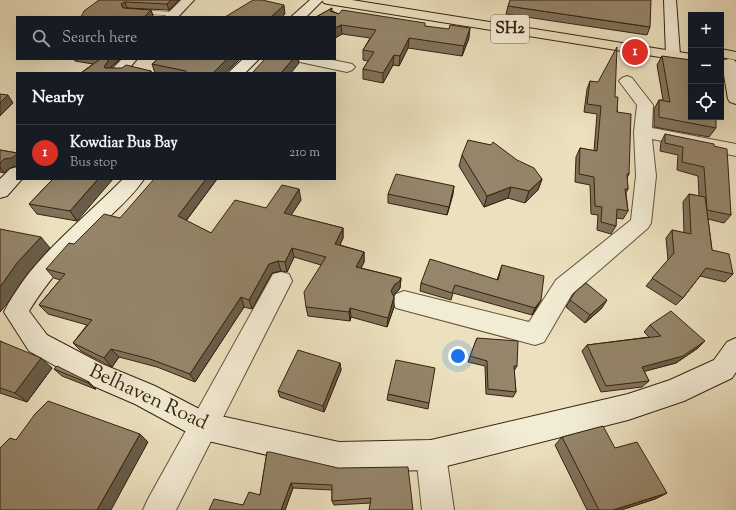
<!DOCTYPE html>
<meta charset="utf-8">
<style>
:root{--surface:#171b24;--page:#20242c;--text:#f1f3f6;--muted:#9ea1a6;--line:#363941;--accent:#d93025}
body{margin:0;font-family:"Sorts Mill Goudy",serif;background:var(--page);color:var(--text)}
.controls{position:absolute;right:12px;top:12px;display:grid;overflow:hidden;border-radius:0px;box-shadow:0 4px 16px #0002}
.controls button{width:36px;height:36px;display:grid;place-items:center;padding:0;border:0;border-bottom:1px solid var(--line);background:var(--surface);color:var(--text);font:20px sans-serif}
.you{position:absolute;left:458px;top:356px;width:14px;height:14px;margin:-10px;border:3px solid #fff;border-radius:50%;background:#1a73e8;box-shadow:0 0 0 6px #1a73e833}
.badge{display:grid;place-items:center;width:26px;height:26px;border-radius:50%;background:var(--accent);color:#fff;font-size:13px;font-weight:700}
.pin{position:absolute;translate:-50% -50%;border:2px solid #fff;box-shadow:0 1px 4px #0006}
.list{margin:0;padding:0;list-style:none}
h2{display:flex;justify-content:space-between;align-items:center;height:52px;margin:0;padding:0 16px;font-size:17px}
h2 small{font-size:13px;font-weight:400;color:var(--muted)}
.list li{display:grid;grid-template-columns:26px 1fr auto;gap:12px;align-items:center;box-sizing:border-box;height:56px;padding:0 16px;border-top:1px solid var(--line)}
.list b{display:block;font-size:15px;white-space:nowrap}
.list p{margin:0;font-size:13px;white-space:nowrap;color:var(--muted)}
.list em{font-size:13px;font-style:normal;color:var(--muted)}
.icon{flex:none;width:22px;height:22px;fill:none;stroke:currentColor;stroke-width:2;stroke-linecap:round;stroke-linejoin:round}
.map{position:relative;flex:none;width:736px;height:510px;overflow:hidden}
.search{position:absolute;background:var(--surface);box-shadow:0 4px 16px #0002;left:16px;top:16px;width:320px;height:44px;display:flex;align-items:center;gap:10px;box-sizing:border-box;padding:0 14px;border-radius:0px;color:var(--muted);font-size:15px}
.panel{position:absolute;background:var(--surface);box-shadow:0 4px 16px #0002;left:16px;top:72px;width:320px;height:108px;border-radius:0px}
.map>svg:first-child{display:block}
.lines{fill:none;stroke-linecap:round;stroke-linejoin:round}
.lane-casing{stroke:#64523a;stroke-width:1}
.street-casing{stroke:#64523a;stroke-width:2}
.secondary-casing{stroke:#36220e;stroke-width:2}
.primary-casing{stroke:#36220e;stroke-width:2}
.lane{fill:#f3ecd5;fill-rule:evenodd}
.street{fill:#f3ecd5;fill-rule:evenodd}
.secondary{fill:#f3ecd5;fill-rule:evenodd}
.primary{fill:#ece1bf;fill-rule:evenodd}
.wall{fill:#80725b;stroke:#36220e}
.shaded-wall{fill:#685d4a;stroke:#36220e}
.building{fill:#95856a;stroke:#36220e}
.labels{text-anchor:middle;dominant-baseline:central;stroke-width:3;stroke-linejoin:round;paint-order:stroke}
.shield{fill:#f3ecd5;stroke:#6f5f4a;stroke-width:1}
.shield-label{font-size:16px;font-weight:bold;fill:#36220e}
.near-street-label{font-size:20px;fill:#36220e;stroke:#f3ecd5}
</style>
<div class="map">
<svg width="736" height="510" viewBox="0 0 736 510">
<rect width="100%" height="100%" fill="#ece1bf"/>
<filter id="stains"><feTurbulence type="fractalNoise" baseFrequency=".005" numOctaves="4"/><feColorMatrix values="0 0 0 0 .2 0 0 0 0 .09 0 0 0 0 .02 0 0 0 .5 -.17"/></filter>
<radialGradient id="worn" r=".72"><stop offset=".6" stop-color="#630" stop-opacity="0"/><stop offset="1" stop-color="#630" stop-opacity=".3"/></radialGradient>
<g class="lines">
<g class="lane-casing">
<path id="lane" d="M137,10L174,12L177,14L174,16L135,13V11Z"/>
</g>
<g class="street-casing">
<g id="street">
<path d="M298,59H328L352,64L355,67L352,70L347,72L300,62Z"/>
<path d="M627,76L632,78L653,105L652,128L736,144V156L652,139L656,176L651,223L648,228L572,294L544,342L535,345L396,308L392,301L396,294L404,291L529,322L556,280L631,220L636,176L634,132L637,105L619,81L622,78Z"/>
<path d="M281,272L289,274L292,281L176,510H143L148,499L273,274Z"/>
<path d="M431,440L441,445L446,455L454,510H422L416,455L421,445Z"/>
</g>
</g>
<g class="secondary-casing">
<g id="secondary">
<path d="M181,0H194L178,17H164Z"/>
<path d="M310,0H323L306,17H291Z"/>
<path d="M664,0H676L680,55L678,58L673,59L668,58L666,55Z"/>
<path d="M122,59H137L125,73H108Z"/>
<path d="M243,59H259L245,73H228Z"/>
<path d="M729,59L734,60L736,62V104L730,102L728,99L722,63L724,60Z"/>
<path d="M17,167V179H22L7,196L0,198V179L10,169Z"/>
<path d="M123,179H144C133,196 116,210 102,224C75,251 49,278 29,311L47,335L102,364L155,386L207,413L339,442L431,440L628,394L670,380L714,360L727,342L736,338V372L732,378L684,401L628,420L431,470L339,472L204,440L194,436L135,404L84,382L29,351L4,312C30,259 82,221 123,179Z"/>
</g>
</g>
<g class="primary-casing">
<g id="primary">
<path d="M322,0H352L691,54V62L328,4L324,3Z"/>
<path d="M721,49L736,52V60L721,57Z"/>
</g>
</g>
<use href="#lane" class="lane"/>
<use href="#street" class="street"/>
<use href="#secondary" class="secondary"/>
<use href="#primary" class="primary"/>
</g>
<g class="wall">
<path d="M99,0H179L169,10L127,8H126L151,10L153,16L152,17H81Z"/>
<path d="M508,6L650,27L647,35L506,14Z"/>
<path d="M332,8V11L339,14L425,26L469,38L462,56L408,48L399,66L393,65L383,83L363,79V69L368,61L363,60V50L370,38L342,34L335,38V17H316Z"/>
<path d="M662,56L716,128L709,137L654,127V109L659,100H663L657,65Z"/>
<path d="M74,59H120L110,68L151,71L152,73H81L93,64L75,61Z"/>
<path d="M158,59H240L225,73H155L152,64Z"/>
<path d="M590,81L615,97L629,174L627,178L628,189L626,193L628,211L623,219L616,218V226L611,234L597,230L598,215L591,214L590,185L575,182L576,157L580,148L594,151L597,114L584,112L587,89Z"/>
<path d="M665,134L714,146L731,215L724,223L708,219L712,250L733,274L725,282L700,276L683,298L676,305L646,286L668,260L666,238L672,230L684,233L683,202L689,194L699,196L698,176L677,170L678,155L660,151L661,142Z"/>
<path d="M0,150L17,153V166L10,168L4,173L0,172Z"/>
<path d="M462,155L542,179L538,190L525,203L508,198L484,207L459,166Z"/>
<path d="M53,179L77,221L37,214L29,204Z"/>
<path d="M217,179L186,221L211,233L266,208L301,200L291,215L343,228V238L340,245L364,252V262L361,268L401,278L400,288L398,291L395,293L393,296L394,307L387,327L351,317L350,321L308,316L306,307L321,265L294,257L287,272L281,271L272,273L252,309L244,307L195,382L157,367L119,357L112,367L81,351L73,343L87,325L48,314L39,305L60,280L54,278L46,269L74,244L120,218Z"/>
<path d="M388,194H453L447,215L388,203Z"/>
<path d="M502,265L541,300L532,315L453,293L451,300L420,291L421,283L497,280Z"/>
<path d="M575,292L602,308L585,323L566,307Z"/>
<path d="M650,325L698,348L676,363L644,371L649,381L642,387L601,392L582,351L587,345L649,337L644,332Z"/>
<path d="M477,338L517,366L514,371L516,392L513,397L486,394L485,366L468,362Z"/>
<path d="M0,341L52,368L27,402L0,393Z"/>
<path d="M340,363L341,370L324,412L280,397L278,391Z"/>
<path d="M54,369L89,382L96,389H95L62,376Z"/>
<path d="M388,394L429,403L428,409L387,400Z"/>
<path d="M562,437L615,448L667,493L655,499L621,510H587L555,445Z"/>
<path d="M267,452L413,510L371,503L334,505L332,501V490L293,488L285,510H209L243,505L260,495Z"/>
</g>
<g class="shaded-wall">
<path d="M171,0H179L169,10L167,4Z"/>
<path d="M125,2L127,8L124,10L121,4Z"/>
<path d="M284,5L285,14L282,17H271Z"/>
<path d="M151,10L153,16L152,17H144Z"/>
<path d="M341,25L342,34L335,38V28Z"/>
<path d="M470,28L469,38L462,56L464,46Z"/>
<path d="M409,38L408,48L399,66L400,56Z"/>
<path d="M394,55L393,65L383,83V73Z"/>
<path d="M110,59H120L111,67L106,73L104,67L108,61Z"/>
<path d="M227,59H240L225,73H213Z"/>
<path d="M293,59H298L299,63L291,73H281Z"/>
<path d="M8,95L13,103L0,116V103Z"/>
<path d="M17,154V166L10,168L4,173L0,167V163L4,159Z"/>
<path d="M98,179H113L77,221L70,211Z"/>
<path d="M206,179H217L182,226L178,216Z"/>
<path d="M542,179L538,190L525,203L529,191Z"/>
<path d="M454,186L453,194L447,215L449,207Z"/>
<path d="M511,187L508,198L484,207L487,196Z"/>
<path d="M299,189L301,200L286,223L284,213Z"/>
<path d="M343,228V238L336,253L335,244Z"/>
<path d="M41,237L50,248L27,274L7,304L0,312V287L17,263Z"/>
<path d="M292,248L294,257L287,272L285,262Z"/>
<path d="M364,252V262L357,277L356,267Z"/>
<path d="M278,261L281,271L272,273L252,309L249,300L269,264Z"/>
<path d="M401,278L400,288L398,291L395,293L391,300V291L395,284Z"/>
<path d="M241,297L244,307L195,382L190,374Z"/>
<path d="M394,297V307L387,327L388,318Z"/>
<path d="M541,300L537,307L532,315L535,308Z"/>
<path d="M607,300L602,308L585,323L590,315Z"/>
<path d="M350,308L351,317L350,321L349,312Z"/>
<path d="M705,341L698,348L676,363L635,374L642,367Z"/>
<path d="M111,349L119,357L112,367L104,358Z"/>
<path d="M41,358L52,368L27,402L15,393Z"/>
<path d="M340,363L341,370L324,412L323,406Z"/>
<path d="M89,382L96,389H95L88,383Z"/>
<path d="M140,434L148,442L111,510H97Z"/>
<path d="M291,483L293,488L285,510H281Z"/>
<path d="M667,493L655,499L621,510H613Z"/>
</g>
<g class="building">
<path d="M99,0H171L167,4L125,2L121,4L123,8L151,10L144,17H81L84,11Z"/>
<path d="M253,0H262L284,5L271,17H225Z"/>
<path d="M510,0H651L650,27L508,6Z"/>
<path d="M332,8L330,11L339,14L342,10L425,23V26L449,29L450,25L470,28L464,46L409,38L400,56L394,55L383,73L363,69L374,52L363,50L376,30L341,25L335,28V17H316Z"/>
<path d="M617,47L615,97H618L617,112L631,114L629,174H627L628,189H625L628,211L617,209L616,226L601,222L602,207L595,206L594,177L579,174L580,148L597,151L601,106L587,104L590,81L598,82Z"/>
<path d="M662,56L691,60V117H716V128L659,117V100L670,102Z"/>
<path d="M94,59H110L108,61L104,67L105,68H122L126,65L151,71L149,73H81L99,60Z"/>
<path d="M158,59H227L213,73H185L186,71L152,64Z"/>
<path d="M265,59H293L281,73H252Z"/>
<path d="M0,94L8,95L0,103Z"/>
<path d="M665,134L714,144V146L727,149L731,215L707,210L704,167L682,162L683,147L665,143Z"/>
<path d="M468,140L491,145L493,142L517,160L534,168L542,179L529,191L511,187L487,196L462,155Z"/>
<path d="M0,150L17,153V154L12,158L4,159L0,163Z"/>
<path d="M396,174L454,186L449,207L388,194Z"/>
<path d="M53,179H98L70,211L29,204Z"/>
<path d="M154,179H206L178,216L211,233L235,200L266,208L282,185L299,189L284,213L343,228L335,244L364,252L356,267L401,278L399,282L395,284L391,291L394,297L388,318L350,308L349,312L306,307L304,292L326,257L292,248L285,262L278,261L269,264L249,300L241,297L190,374L150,359L111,349L104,358L73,343L92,320L39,305L65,274L46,269L69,243L74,244L104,214L120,218Z"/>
<path d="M689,194L705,197L712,250L729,254L733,274L706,268L683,298L652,278L674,253L672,230L691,234Z"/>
<path d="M0,229L41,237L17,263L0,287Z"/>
<path d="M430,259L498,280L502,265L544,276L541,300L535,308L455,285L452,293L421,283Z"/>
<path d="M586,283L607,300L590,315L570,300L575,292Z"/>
<path d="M671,311L705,341L683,356L642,367L649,381L606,386L587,345L661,336L650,325Z"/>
<path d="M477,338L518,341L517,366H514L516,392L488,389L487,361L470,356Z"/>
<path d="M0,341L41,358L15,393L0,388Z"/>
<path d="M298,350L340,363L323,406L278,391Z"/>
<path d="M396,360L435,368L429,403L388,394Z"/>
<path d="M57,366L89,382L88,383L54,369Z"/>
<path d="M48,401L140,434L97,510H0V448L10,438L16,440L35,414Z"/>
<path d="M603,426L615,448L637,442L667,493L613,510H599L562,437Z"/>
<path d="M267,452H270L338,468L408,467L413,510H369L371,498L332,501V485L291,483L281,510H209L214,499L243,505L249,492L260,495Z"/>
</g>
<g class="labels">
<rect class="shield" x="491" y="15" width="38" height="28" rx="3"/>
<g class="shield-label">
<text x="510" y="29">SH2</text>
</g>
<g class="near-street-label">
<text transform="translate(148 398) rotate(25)">Belhaven Road</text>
</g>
</g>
<rect width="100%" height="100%" filter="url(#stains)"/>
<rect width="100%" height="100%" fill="url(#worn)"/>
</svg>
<div class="controls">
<button>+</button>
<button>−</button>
<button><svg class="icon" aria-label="locate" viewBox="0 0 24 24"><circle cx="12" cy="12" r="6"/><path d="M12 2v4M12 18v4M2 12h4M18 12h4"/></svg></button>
</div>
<div class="you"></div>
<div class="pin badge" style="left:635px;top:52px">1</div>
<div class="search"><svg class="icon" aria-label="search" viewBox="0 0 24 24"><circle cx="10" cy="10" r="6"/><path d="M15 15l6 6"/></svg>Search here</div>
<section class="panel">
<h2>Nearby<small></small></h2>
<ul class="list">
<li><span class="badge">1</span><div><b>Kowdiar Bus Bay</b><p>Bus stop</p></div><em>210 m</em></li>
</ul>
</section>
</div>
